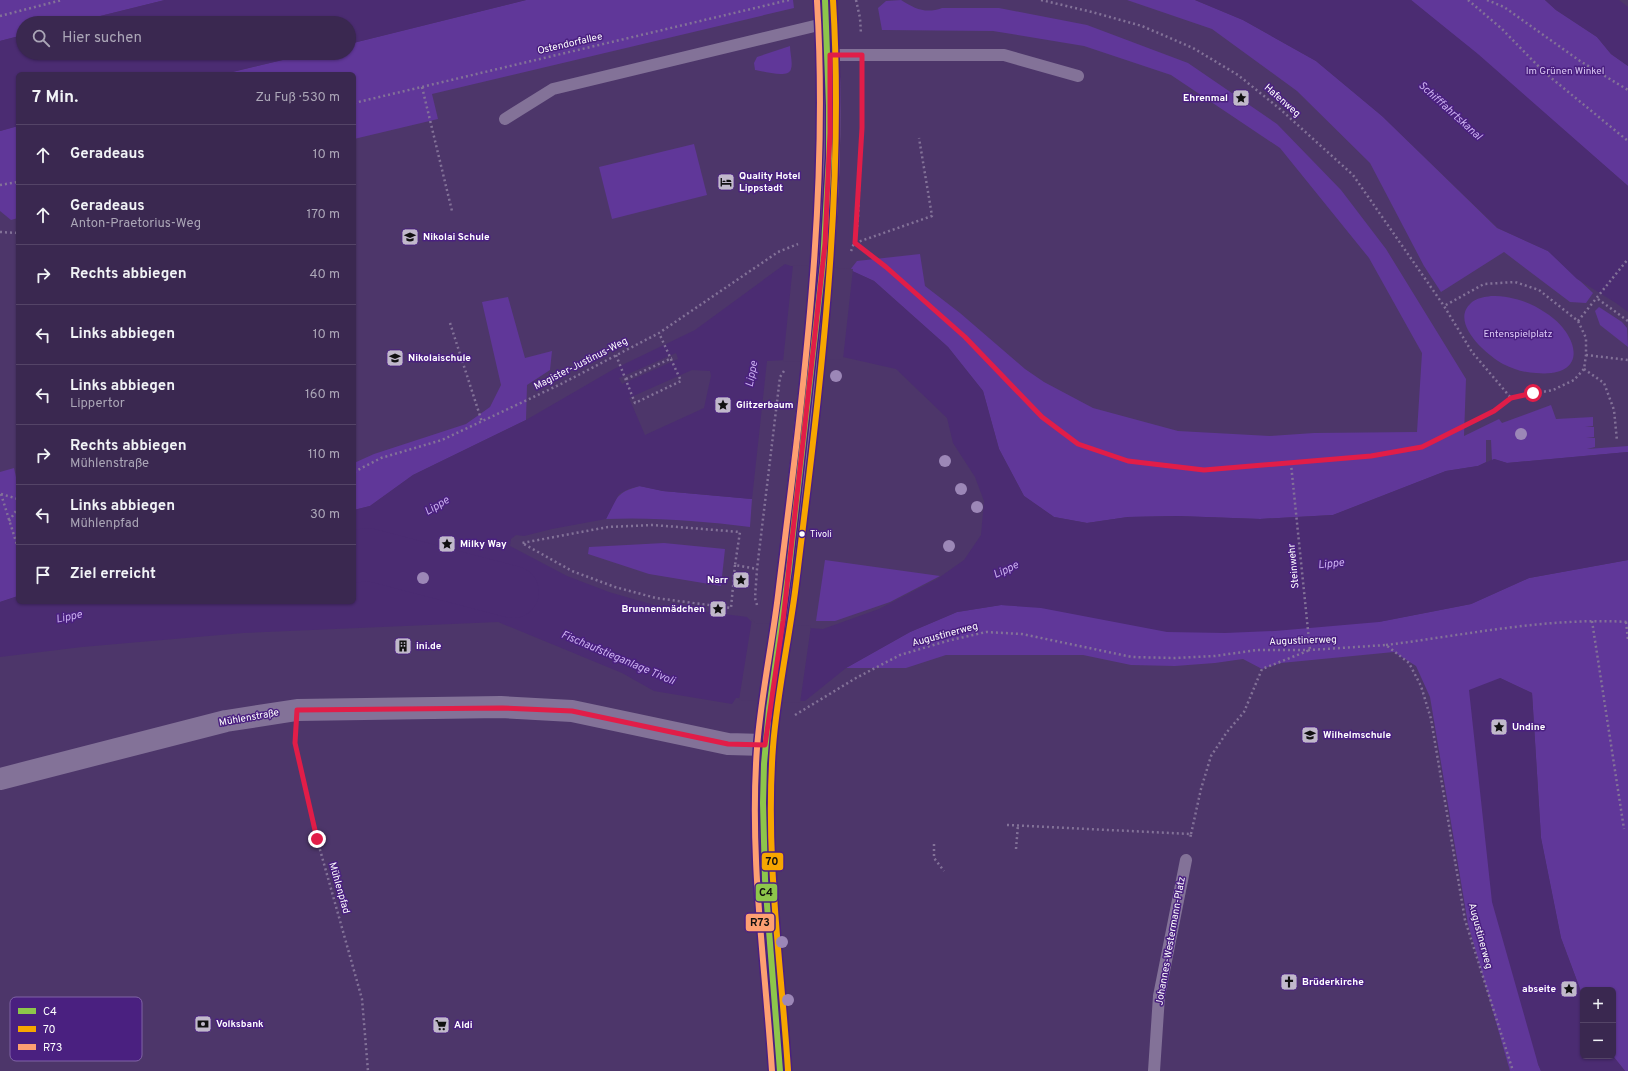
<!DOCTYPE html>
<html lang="de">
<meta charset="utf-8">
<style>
:root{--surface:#3a2850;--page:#413057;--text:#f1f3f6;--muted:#aba6b7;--line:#544467}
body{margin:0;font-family:Overpass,sans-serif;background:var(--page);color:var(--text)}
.controls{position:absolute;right:12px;bottom:12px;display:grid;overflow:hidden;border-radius:6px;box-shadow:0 1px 3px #0004}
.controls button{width:36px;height:36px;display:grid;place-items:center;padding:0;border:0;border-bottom:1px solid var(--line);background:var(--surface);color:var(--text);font:20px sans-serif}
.stop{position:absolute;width:12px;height:12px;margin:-9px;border:3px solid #e11d48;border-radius:50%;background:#fff}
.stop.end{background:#e11d48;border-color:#fff;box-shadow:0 1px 4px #0008}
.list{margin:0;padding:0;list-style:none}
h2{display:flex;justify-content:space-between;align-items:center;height:52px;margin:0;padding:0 16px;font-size:17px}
h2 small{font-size:13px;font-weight:400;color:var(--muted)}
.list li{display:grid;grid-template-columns:26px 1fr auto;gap:12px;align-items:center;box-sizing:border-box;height:60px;padding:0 16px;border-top:1px solid var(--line)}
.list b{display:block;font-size:15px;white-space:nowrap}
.list p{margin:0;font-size:13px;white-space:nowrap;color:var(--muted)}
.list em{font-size:13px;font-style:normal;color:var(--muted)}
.icon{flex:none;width:22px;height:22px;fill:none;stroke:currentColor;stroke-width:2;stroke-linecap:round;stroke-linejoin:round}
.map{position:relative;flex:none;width:1628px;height:1071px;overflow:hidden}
.search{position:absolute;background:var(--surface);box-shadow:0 1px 3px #0004;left:16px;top:16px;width:340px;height:44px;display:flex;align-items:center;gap:10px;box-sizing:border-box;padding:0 14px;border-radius:22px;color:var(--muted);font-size:15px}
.panel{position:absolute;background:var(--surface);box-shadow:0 1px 3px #0004;left:16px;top:72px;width:340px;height:532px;border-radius:6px}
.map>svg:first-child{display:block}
.green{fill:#603799}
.water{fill:#4b2c72;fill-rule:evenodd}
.pier{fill:#4d366a}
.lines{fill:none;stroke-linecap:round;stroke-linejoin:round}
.river{stroke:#4b2c72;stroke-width:52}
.path{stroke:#837298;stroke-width:2.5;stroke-dasharray:2 3;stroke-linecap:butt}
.lane{stroke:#837298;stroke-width:12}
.street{stroke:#837298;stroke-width:22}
.secondary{stroke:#88779d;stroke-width:22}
.bus-1-casing{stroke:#4a2080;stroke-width:9}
.bus-2-casing{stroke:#4a2080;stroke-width:9}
.bus-3-casing{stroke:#4a2080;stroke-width:9}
.bus-1{stroke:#8dc64b;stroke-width:6}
.bus-2{stroke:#f7a600;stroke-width:6}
.bus-3{stroke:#fd9f72;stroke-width:6}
.tree{fill:#9c87b7}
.route{stroke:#e11d48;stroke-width:5}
.bus-dot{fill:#fff;stroke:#4a2080;stroke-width:1.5}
.labels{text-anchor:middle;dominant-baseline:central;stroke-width:3;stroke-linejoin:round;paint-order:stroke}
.bus-label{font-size:9px;fill:#fff;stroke:#4a2080;text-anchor:start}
.street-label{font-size:10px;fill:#fff;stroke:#4a2080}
.park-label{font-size:10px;fill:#dcc9f6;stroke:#4a2080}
.poi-label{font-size:10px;font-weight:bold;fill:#fff;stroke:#4a2080;text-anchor:start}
.water-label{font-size:11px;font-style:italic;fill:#cbb0f0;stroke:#4a2080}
.key{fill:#4a2080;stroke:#8063a6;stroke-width:1}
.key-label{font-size:11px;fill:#fff}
.line-badge{stroke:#4a2080;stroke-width:1.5}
.pale-badge-label{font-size:11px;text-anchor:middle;font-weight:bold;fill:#111}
</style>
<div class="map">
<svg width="1628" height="1071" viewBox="0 0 1628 1071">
<rect width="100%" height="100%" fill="#4d366a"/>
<g class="green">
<path d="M0,0H165L72,23H23V35L0,41Z"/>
<path d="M526,0H793L794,8L432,94L438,119L354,139V74H224L312,53H349V44Z"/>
<path d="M901,0C915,9 926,14 942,8H999L1087,25L1188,63L1277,124L1341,190L1386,249L1466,379L1464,436L1499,419L1502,423L1551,405L1556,419L1593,417V426L1585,427H1594V437L1586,438H1595V447L1587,449L1628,446V452L1507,463L1494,459L1492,461L1491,440H1486V462L1478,466L1446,471L1333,515L1260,519L1177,516L1128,517L1087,523L1054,517L1024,496L999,449L983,391L948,347L874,281L850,270L857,261L920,254L925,286L960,313L1025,369L1044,382L1093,408L1178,431L1270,436L1314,433L1417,432L1422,353L1369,258L1280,148L1171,75L1084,46L993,31L882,30L878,8L886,1Z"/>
<path d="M1127,0H1195L1243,20L1316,61L1382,116L1497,228L1548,251L1593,293L1586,303L1570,302L1504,252L1441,292L1424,266L1370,163L1297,91L1212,29Z"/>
<path d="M1411,0H1545L1556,10L1597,37L1611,54L1628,66V186L1478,55Z"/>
<path d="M790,46C790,53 793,63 791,69C789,79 763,71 755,70L754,63L757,57Z"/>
<path d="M18,126V218L11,220L0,211V131Z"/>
<path d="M694,144L707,195L612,219L599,167Z"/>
<path d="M1491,296C1511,296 1528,301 1546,313C1579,334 1590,378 1536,373C1525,373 1513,369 1503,364C1487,355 1449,323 1471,303C1476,298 1485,297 1491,296Z"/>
<path d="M508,297L525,358L552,351L550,370L527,385L526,420L413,475L370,506L354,510V463L374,454L466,424L490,407L501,385L482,302Z"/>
<path d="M1599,307L1622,322L1627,328L1628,347L1600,325L1595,311Z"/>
<path d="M14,468L18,486V596L0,602V472Z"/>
<path d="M640,486L663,491L752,499L750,527C702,521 654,517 606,519C616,499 616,492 640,486Z"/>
<path d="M664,543L725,549L721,586L649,574L588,554L589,547Z"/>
<path d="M441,550L444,577L428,594L403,585L415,561Z"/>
<path d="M825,560L940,576L890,602L835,621H816Z"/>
<path d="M1628,560V1071H1625L1613,1056V990H1583V997L1561,938L1541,838L1532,693L1500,678L1538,1064L1541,1071H1510L1468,924L1430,697L1416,666L1394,652L1281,663L1262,669L1243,659L1215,663L1175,666L1131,665L1083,655H946L906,668H846L910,632L957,612L1001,605L1378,622L1471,604L1529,578Z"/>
</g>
<g class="water">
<path d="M165,0H526L349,44V23H72Z"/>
<path d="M1195,0H1411L1478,54L1628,186V312L1616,303L1577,279L1548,251L1498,228L1382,116L1316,61L1243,20Z"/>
<path d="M1545,0H1619L1628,7V66L1611,54L1597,37L1556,10Z"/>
<path d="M23,35V53H312L224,74H18V126L0,131V41Z"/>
<path d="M785,264L791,266L850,270L874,281L948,347L983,391L999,449L1024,496L1054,517L1087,523L1128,517L1177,516L1260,519L1333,515L1446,471L1478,466L1494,459L1507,463L1628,452V560L1529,578L1471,604L1379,622L1275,631L1225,633L1167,632L1041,608L1001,605L957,612L910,632L846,668L805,701L736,698L732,704L654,691L622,673L498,622L243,633L82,647L0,657V602L18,596V602H354V510L370,506L413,475L526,420L614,369L695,330ZM676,353L678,359L622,384L619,378ZM843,357L896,369L947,418L953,443L975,477L984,501L981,535L964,560L937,579L879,609L823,629L754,624L747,617L654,605L609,592L567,576L510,546L511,539L516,535L524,536L552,529L606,519L619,494L628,489L639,486L663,491L752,499L767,361ZM692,370L710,371L711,376L704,408L645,435L629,398ZM441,550L444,577L428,594L403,586L415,561Z"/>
<path d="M1500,678L1532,693L1541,838L1561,938L1583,997V1056H1613L1625,1071H1541L1538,1064L1492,902L1469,690Z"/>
</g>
<g class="pier">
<path d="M793,265L853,269L843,359L783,362Z"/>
<path d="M752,619L755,623L811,626L800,703L739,700Z"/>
</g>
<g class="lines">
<path class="river" d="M354,557L367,554L513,592"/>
<g class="path">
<path d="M856,0L860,18L861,34"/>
<path d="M1041,0L1092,12L1142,26L1193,48L1238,75L1280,109L1353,175L1444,306L1472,352L1511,398"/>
<path d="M1468,0L1501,28L1544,72L1628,141"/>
<path d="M1487,0L1504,7L1580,61L1628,90"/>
<path d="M0,16L62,0"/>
<path d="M422,87L452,211"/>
<path d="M354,103L789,0"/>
<path d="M0,185L18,182"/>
<path d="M0,232L18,233"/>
<path d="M855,243L886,267L965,337L1042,417L1078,444L1128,461L1204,470L1371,456L1422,447L1494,411L1511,398L1553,390L1574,380L1584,369L1586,355V338L1578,321L1539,290L1515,282L1484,284L1444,306"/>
<path d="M855,243L932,216L919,138"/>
<path d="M851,251C859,233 858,210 859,190C861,153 862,115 862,77"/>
<path d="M1598,299L1628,321"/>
<path d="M1578,321L1628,259"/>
<path d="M450,323L482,422"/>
<path d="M616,355L635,403L681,381L659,333"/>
<path d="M1586,355L1628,360"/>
<path d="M1584,369L1604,383L1614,410L1617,441"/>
<path d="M626,379L672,358"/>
<path d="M354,472L381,458L442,440L561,384L659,333L778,252L798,244"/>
<path d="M1,494L18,548"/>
<path d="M1,494L18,499"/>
<path d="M9,521L18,508"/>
<path d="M735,565L731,608L656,598L615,587L572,571L522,543L608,527L653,525L740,532L735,565L757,569"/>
<path d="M757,605L755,598L757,569L780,377L784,371"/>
<path d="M1592,621L1624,829"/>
<path d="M1626,622L1628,640"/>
<path d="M1386,645C1466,635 1548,617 1628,622"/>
<path d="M795,715L856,678L900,655L947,641L986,632L1022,634L1132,657L1175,658L1215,656L1257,650H1310L1386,645L1409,663L1421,686L1431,719L1465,920L1513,1071"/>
<path d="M295,737V743L317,839L362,999L368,1071"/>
<path d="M1007,825L1191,834L1190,839"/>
<path d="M1191,834L1201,789L1211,756L1227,732L1244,712L1262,669L1310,650L1291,464"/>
<path d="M934,844V858L944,871"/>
<path d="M1016,849L1018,825"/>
</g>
<g class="lane">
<path d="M830,55H1004L1078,76"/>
<path d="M505,119L553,89L827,23"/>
<path d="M1154,1071L1159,996L1186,860"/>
</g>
<path class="street" d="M0,779L226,721L297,710L501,707L572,711L728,744L765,745"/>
<path class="secondary" d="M780,1071C774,968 758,867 764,764C766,715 777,667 783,619C792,553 798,487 806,420C823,281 837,141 825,0"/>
<g class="bus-1-casing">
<path id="bus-1" d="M780,1071L765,879L763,803L764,764L769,709L789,569L823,263L829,158V106L825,0"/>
</g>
<g class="bus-2-casing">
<path id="bus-2" d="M788,1070C781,963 765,855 773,747C777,695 788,644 795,592C819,396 845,198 833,0"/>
</g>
<g class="bus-3-casing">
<path id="bus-3" d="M772,1071C765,963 749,856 757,748C761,694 773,641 779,587C803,392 829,197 817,1"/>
</g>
<use href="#bus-1" class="bus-1"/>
<use href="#bus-2" class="bus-2"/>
<use href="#bus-3" class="bus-3"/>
</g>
<g class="tree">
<circle cx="836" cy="376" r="6"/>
<circle cx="1521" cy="434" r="6"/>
<circle cx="945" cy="461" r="6"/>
<circle cx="961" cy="489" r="6"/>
<circle cx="977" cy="507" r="6"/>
<circle cx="949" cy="546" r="6"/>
<circle cx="423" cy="578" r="6"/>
<circle cx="782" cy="942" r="6"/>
<circle cx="788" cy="1000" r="6"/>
</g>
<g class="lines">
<path class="route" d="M317,839L295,743L297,710L502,708L572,711L728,744L765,745L783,621L825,244L830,133V55H862V128L855,243L886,267L965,337L1042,417L1078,444L1128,461L1204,470L1371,456L1422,447L1494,411L1511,398L1533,393"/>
</g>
<defs>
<g id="sight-square" transform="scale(0.9)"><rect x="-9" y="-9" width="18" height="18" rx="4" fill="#c1b9cb" stroke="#4a2080"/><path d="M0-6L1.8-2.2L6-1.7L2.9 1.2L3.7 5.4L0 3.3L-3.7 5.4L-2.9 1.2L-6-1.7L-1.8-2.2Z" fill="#111"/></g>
<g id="hotel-square" transform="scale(0.9)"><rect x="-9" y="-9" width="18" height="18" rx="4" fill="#c1b9cb" stroke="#4a2080"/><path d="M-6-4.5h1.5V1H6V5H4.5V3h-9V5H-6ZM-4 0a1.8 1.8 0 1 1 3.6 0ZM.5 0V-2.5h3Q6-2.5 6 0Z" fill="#111"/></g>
<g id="school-square" transform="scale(0.9)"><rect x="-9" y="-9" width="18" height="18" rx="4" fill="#c1b9cb" stroke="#4a2080"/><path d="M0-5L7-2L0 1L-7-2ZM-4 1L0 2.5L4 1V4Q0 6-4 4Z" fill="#111"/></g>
<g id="building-square" transform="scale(0.9)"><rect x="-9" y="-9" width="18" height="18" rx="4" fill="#c1b9cb" stroke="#4a2080"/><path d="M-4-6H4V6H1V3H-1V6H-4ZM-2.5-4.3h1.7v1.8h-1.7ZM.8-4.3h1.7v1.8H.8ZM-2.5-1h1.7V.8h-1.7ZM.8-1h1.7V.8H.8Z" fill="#111"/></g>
<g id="church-square" transform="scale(0.9)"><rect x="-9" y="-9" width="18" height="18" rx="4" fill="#c1b9cb" stroke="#4a2080"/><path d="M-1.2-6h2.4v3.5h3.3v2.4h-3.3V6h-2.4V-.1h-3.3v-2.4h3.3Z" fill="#111"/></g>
<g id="bank-square" transform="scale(0.9)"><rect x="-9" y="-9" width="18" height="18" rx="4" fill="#c1b9cb" stroke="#4a2080"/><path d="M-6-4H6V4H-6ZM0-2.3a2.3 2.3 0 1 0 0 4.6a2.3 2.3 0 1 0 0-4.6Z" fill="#111"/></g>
<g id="supermarket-square" transform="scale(0.9)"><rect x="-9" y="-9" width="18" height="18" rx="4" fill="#c1b9cb" stroke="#4a2080"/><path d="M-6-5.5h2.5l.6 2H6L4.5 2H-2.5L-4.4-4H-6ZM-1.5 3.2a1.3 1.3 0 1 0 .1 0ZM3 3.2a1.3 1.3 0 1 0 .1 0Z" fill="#111"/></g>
</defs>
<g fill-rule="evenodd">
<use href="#sight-square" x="1241" y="98"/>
<use href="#hotel-square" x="726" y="182"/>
<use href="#school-square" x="410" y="237"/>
<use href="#school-square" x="395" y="358"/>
<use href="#sight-square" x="723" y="405"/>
<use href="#sight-square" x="447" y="544"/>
<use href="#sight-square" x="741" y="580"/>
<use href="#sight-square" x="718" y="609"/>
<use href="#building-square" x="403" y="646"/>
<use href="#sight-square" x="1499" y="727"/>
<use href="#school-square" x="1310" y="735"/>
<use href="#church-square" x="1289" y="982"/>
<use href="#sight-square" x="1569" y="989"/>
<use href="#bank-square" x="203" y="1024"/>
<use href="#supermarket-square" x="441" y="1025"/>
</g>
<circle class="bus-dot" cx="802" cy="534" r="3.5"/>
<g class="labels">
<g class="bus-label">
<text x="810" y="534">Tivoli</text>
</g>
<g class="street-label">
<text transform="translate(570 44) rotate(-13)">Ostendorfallee</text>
<text transform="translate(1282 101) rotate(41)">Hafenweg</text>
<text transform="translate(581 364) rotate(-27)">Magister-Justinus-Weg</text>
<text transform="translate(1294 566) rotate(-95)">Steinwehr</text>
<text transform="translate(945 635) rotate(-15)">Augustinerweg</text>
<text transform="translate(1303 641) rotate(-2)">Augustinerweg</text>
<text transform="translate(249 718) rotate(-10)">Mühlenstraße</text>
<text transform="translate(339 888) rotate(74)">Mühlenpfad</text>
<text transform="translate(1480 936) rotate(75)">Augustinerweg</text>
<text transform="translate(1171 941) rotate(-80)">Johannes-Westermann-Platz</text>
</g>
<g class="park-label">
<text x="1565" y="71">Im Grünen Winkel</text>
<text x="1518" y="334">Entenspielplatz</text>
</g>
<g class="poi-label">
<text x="1228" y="98" text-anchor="end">Ehrenmal</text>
<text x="739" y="176">Quality Hotel<tspan x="739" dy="12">Lippstadt</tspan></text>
<text x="423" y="237">Nikolai Schule</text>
<text x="408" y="358">Nikolaischule</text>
<text x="736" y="405">Glitzerbaum</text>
<text x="460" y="544">Milky Way</text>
<text x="728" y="580" text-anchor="end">Narr</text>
<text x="705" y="609" text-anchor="end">Brunnenmädchen</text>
<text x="416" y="646">ini.de</text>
<text x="1512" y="727">Undine</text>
<text x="1323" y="735">Wilhelmschule</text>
<text x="1302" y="982">Brüderkirche</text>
<text x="1556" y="989" text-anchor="end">abseite</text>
<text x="216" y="1024">Volksbank</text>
<text x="454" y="1025">Aldi</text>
</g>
<g class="water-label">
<text transform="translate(1450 111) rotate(42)">Schifffahrtskanal</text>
<text transform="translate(752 374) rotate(-79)">Lippe</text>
<text transform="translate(437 506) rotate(-31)">Lippe</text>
<text transform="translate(1331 564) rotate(-6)">Lippe</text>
<text transform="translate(1006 570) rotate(-25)">Lippe</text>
<text transform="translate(69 617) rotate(-12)">Lippe</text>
<text transform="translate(618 658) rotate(23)">Fischaufstieganlage Tivoli</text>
</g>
</g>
<rect x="10" y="997" width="132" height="64" rx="6" class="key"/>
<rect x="18" y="1008" width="18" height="6" fill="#8dc64b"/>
<rect x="18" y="1026" width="18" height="6" fill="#f7a600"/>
<rect x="18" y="1044" width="18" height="6" fill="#fd9f72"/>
<g class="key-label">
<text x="43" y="1015">C4</text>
<text x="43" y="1033">70</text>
<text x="43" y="1051">R73</text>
</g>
<g class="line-badge">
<rect x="761" y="852" width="23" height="19" rx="4" fill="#f7a600"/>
<rect x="755" y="883" width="23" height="19" rx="4" fill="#8dc64b"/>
<rect x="745" y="913" width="30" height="19" rx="4" fill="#fd9f72"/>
</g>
<g class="pale-badge-label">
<text x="772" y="865">70</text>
<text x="766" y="896">C4</text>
<text x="760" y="926">R73</text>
</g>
</svg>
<div class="controls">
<button>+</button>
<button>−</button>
</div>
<div class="stop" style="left:1533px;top:393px"></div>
<div class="stop end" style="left:317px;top:839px"></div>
<div class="search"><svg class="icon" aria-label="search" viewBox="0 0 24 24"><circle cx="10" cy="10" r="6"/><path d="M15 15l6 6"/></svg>Hier suchen</div>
<section class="panel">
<h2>7 Min.<small>Zu Fuß · 530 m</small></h2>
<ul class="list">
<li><svg class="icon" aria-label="ahead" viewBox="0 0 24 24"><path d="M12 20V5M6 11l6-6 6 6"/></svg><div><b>Geradeaus</b></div><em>10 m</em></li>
<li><svg class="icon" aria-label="ahead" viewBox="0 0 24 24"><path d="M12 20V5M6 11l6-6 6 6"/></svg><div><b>Geradeaus</b><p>Anton-Praetorius-Weg</p></div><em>170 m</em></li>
<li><svg class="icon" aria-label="right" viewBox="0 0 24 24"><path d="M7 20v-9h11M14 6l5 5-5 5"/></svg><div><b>Rechts abbiegen</b></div><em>40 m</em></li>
<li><svg class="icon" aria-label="left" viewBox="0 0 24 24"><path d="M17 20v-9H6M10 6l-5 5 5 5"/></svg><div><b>Links abbiegen</b></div><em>10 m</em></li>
<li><svg class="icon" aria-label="left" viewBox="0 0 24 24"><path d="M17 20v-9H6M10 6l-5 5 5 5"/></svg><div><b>Links abbiegen</b><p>Lippertor</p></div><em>160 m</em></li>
<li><svg class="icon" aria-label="right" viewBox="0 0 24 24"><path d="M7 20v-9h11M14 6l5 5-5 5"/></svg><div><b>Rechts abbiegen</b><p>Mühlenstraße</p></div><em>110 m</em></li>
<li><svg class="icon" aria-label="left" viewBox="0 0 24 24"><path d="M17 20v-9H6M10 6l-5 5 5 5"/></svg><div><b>Links abbiegen</b><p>Mühlenpfad</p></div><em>30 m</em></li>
<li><svg class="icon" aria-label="arrive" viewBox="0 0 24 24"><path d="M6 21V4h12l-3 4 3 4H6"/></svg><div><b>Ziel erreicht</b></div></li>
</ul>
</section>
</div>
